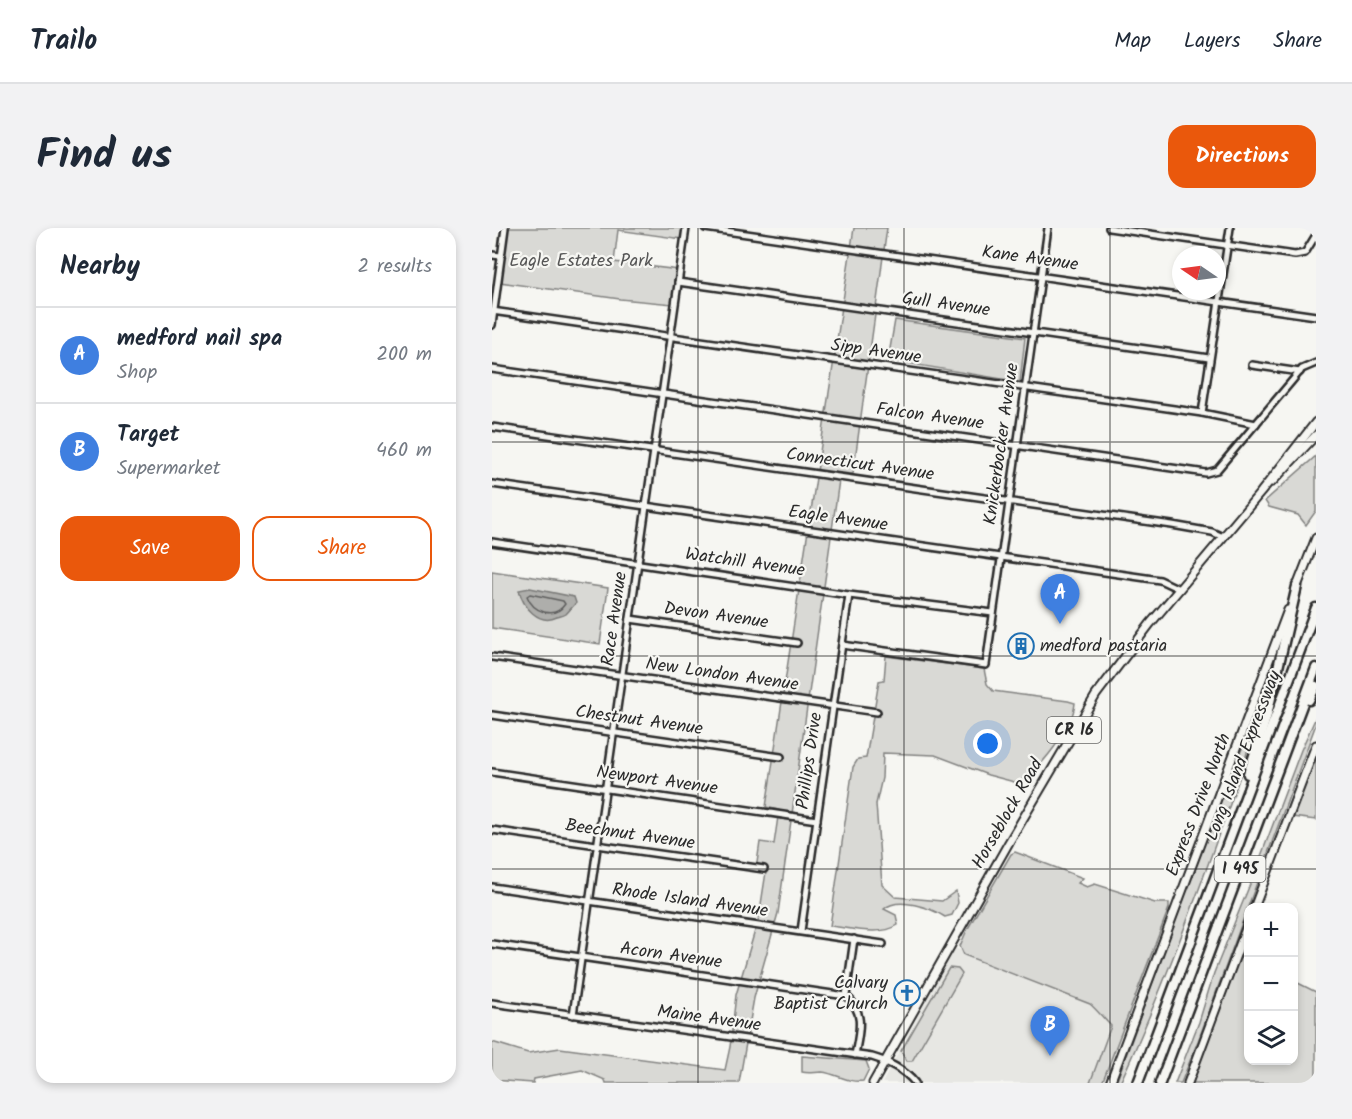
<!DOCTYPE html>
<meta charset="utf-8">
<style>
:root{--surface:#fff;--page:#f2f2f3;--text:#1f2937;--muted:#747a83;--line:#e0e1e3;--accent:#ea580c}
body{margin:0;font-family:Kalam,sans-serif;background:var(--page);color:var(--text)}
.controls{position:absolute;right:18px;bottom:18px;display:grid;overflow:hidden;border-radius:12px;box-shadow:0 3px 9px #0003}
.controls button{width:54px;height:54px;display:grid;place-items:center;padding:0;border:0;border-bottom:2px solid var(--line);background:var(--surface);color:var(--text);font:30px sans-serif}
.compass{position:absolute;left:680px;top:18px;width:54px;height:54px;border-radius:50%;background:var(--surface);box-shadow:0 3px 9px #0003;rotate:283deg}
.you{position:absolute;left:496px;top:516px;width:21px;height:21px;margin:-15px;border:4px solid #fff;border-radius:50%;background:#1a73e8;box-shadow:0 0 0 9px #1a73e833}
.badge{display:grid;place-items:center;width:39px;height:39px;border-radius:50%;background:var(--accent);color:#fff;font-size:20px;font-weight:700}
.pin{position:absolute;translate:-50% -50px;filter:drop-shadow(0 2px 3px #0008)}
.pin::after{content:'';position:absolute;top:32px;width:21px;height:18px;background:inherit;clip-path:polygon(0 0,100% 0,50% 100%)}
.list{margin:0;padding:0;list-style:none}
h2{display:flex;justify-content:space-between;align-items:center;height:78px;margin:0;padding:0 24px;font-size:26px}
h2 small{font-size:20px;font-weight:400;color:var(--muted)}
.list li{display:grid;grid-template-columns:39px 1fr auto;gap:18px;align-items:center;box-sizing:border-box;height:96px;padding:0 24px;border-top:2px solid var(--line)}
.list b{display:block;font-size:22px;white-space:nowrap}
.list p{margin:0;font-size:20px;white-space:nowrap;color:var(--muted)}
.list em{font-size:20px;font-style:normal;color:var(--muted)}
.actions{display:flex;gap:12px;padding:18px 24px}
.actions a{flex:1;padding:14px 0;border:2px solid var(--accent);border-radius:18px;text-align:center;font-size:21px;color:var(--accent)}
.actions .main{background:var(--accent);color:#fff}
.icon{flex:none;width:33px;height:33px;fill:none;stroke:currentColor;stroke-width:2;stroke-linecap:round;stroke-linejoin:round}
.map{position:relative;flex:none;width:824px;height:855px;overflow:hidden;border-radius:18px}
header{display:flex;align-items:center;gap:36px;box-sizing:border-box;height:84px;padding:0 30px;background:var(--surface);border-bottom:2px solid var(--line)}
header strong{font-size:28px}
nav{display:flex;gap:33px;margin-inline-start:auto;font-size:21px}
.intro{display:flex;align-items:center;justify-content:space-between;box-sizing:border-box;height:144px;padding:0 36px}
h1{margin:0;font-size:42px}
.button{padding:15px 27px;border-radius:18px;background:var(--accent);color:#fff;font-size:21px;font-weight:700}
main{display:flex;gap:36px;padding:0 36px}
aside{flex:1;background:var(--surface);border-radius:18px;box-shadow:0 3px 9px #0003}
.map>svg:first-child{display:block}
.built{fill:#e7e7e3}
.green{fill:#d9d9d5;stroke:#828280;stroke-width:1.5}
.water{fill:#aeaeab;stroke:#7a7a78;stroke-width:1.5}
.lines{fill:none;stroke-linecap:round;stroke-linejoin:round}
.shore{stroke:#5f5f5e;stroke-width:1.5}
.minor-casing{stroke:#2b2b2b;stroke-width:10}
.major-casing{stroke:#2b2b2b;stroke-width:11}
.highway-casing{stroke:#2b2b2b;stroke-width:13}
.minor{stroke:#f6f6f2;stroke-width:5}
.major{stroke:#f6f6f2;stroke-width:7}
.highway{stroke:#f6f6f2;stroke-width:8}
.grid{fill:none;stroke:#2b2b2b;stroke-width:1.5;stroke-opacity:0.55}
.labels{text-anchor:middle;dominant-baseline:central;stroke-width:4.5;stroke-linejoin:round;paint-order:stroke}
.shield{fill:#f6f6f2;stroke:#686867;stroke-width:1.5}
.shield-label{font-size:16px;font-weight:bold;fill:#2b2b2b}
.street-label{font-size:18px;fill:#2b2b2b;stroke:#f6f6f2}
.park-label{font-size:18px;fill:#565656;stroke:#f6f6f2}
.poi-label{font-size:18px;fill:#2b2b2b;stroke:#f6f6f2;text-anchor:start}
</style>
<header>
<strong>Trailo</strong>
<nav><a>Map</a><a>Layers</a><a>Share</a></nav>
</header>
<div class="intro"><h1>Find us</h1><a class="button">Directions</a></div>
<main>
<aside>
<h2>Nearby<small>2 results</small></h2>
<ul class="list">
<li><span class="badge" style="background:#3f7fe0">A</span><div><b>medford nail spa</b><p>Shop</p></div><em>200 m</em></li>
<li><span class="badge" style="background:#3f7fe0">B</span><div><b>Target</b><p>Supermarket</p></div><em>460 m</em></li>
</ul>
<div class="actions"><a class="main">Save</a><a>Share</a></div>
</aside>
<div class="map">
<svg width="824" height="855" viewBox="0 0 824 855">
<rect width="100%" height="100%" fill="#f6f6f2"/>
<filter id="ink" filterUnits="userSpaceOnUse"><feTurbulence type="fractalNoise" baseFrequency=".0167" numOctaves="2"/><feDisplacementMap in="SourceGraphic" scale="12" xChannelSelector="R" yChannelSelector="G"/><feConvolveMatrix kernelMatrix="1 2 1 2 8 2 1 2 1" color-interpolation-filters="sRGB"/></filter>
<g filter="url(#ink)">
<path class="built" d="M463,720L632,787L606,855H390Z"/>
<g class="green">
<path d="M16,0H191L190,11L126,2L122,34L187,42L181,76L128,71L8,54Z"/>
<path d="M362,0H395L361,246L348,245L286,685L262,770L247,855H114L113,852L90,842L42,851L41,855L0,852V814L36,825L68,820L233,842L238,819L244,767L267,689L274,644L264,642L268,614L282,616L287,582L274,579Z"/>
<path d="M403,92L533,110L528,154L396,132Z"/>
<path d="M824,228V283L814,297L806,287L777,279L773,273Z"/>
<path d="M0,343L116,360L108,416L0,400Z"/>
<path d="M394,428L492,441L495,456L501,463L576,473L583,475C581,500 548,542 526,555L496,547L443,527L391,525L390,550L384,576L390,657L403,669L450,673L464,663L466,675L460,687L453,689C439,680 406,668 392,681L404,687L406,697C388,709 358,700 338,698L361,539L366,531L374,530L387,453L392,452Z"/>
<path d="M824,489V496L706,813L689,855H683L707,794L722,745L763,644L809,522Z"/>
<path d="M762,490C756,534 738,575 723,617C694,698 664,777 628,855H624L703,639Z"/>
<path d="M824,522V592L800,589Z"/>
<path d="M523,624L591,650L586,655L595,659L603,656L663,675H677V680L610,855H598L619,798C612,791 606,783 598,776L472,727L468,718L475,702L519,626Z"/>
<path d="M747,729L756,733V832H802V753L824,764V855H698Z"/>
<path d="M457,740L466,741L470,746L420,833H415L409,823Z"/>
<path d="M310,828L374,833L377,841L371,853C355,855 346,846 330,844C323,844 317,846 310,844Z"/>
</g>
<path class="water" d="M38,360L82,369L84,375C81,378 77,383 74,386C71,388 68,388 65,389C47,398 31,379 27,362Z"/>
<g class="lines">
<path class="shore" d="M38,366L71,373L73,376C62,392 41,384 35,368Z"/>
<g class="minor-casing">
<g id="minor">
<path d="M213,0L824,88"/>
<path d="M617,0L803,27L813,25L824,7"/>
<path d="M0,27L9,28"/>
<path d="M186,54L717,130"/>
<path d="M0,83L710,185L764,196"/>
<path d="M0,97L13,0"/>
<path d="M760,137L808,144"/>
<path d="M0,141L714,245L725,242L810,141L824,135"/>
<path d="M710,185L738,0"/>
<path d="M0,199L680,297L720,304L731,309"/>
<path d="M0,256L668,352L687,361"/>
<path d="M0,314L357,367L501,385"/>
<path d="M138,391L305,415"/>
<path d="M350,417L494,437L556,0"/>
<path d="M0,429L385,484"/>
<path d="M0,487L289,529"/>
<path d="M0,544L325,592"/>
<path d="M0,602L272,641"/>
<path d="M0,659L391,716"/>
<path d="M309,703L357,367"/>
<path d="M362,711L354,768C374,784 367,805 363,827"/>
<path d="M0,716L354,768"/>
<path d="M0,775L380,829C395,833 413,842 423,855"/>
<path d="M81,787L194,0"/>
</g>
</g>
<g class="major-casing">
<g id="major">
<path d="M780,254L824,207"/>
<path d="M804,361L824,310"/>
<path d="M762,680L824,517"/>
<path d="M381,855L516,616L604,467L658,396L769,264L824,194"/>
<path d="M618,855L796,382"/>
<path d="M696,855L756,695"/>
</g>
</g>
<g class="highway-casing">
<g id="highway">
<path d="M817,472L824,458"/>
<path d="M756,546L775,487L805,358"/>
<path d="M646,855L824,380"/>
<path d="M668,855L824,440"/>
</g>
</g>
<use href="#minor" class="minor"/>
<use href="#major" class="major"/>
<use href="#highway" class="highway"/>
</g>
</g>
<path class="grid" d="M206,0V855M412,0V855M618,0V855M0,214H824M0,428H824M0,641H824"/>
<defs>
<g id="building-ring" transform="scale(1.35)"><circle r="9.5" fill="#f6f6f2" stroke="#1f6fb2" stroke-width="1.5"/><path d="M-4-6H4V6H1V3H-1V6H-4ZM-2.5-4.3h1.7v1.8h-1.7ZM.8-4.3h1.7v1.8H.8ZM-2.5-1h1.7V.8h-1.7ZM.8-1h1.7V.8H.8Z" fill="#1f6fb2"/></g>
<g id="church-ring" transform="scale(1.35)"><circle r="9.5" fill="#f6f6f2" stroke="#1f6fb2" stroke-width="1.5"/><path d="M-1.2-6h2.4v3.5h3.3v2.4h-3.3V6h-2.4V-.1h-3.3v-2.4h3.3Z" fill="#1f6fb2"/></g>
</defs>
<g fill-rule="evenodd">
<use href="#building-ring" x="529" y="418"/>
<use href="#church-ring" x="415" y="765"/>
</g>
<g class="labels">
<g class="shield">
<rect x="555" y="489" width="54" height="26" rx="4.5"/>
<rect x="722.5" y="628" width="51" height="26" rx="4.5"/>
</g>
<g class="shield-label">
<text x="582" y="502">CR 16</text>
<text x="748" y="641">I 495</text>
</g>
<g class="street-label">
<text transform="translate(538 31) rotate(8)">Kane Avenue</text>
<text transform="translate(454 77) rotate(8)">Gull Avenue</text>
<text transform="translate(384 124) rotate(8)">Sipp Avenue</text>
<text transform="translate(438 189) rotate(8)">Falcon Avenue</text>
<text transform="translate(510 216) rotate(-82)">Knickerbocker Avenue</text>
<text transform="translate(368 237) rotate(8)">Connecticut Avenue</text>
<text transform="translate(346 291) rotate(8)">Eagle Avenue</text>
<text transform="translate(253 335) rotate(8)">Watchill Avenue</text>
<text transform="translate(224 388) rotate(8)">Devon Avenue</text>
<text transform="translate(123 391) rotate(-82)">Race Avenue</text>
<text transform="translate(230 447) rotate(8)">New London Avenue</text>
<text transform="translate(147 493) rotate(8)">Chestnut Avenue</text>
<text transform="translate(752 528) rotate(-69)">Long Island Expressway</text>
<text transform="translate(318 533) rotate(-82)">Phillips Drive</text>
<text transform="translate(165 553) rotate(8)">Newport Avenue</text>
<text transform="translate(707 577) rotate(-69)">Express Drive North</text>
<text transform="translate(516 586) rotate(-60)">Horseblock Road</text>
<text transform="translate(138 607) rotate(8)">Beechnut Avenue</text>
<text transform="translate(198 673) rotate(8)">Rhode Island Avenue</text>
<text transform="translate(179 728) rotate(8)">Acorn Avenue</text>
<text transform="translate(217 791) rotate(8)">Maine Avenue</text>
</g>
<g class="park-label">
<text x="89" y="33">Eagle Estates Park</text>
</g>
<g class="poi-label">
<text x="548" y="418">medford pastaria</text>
<text x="396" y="755" text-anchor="end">Calvary<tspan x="396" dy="21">Baptist Church</tspan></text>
</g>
</g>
</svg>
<div class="controls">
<button>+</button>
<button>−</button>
<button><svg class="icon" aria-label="layers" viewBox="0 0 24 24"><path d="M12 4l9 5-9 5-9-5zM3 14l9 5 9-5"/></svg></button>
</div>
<svg class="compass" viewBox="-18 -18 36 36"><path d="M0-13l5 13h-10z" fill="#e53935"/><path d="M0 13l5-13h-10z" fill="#747a83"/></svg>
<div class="you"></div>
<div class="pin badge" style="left:568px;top:396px;background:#3f7fe0">A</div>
<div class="pin badge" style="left:558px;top:828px;background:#3f7fe0">B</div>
</div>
</main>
